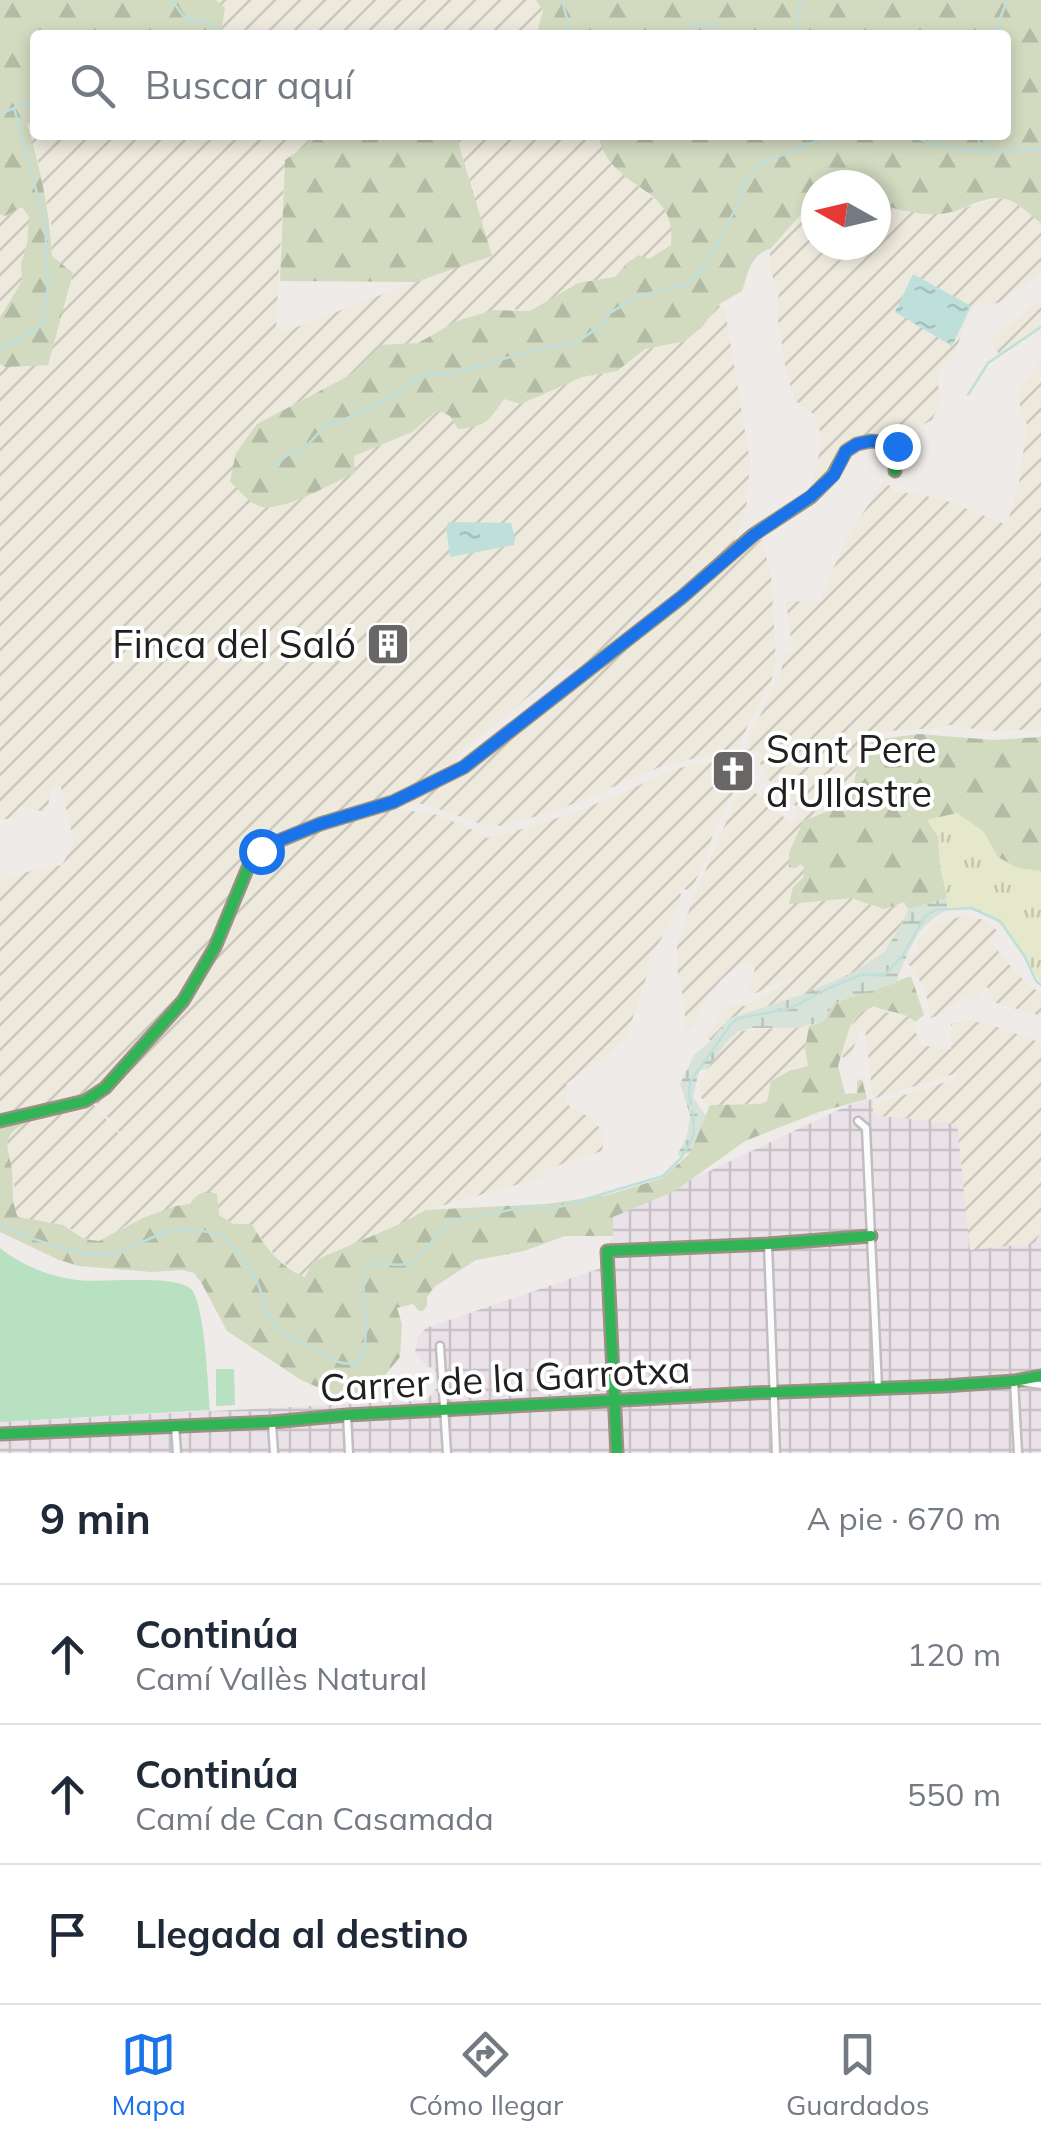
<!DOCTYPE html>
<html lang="es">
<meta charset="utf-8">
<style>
:root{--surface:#fff;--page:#f6f6f7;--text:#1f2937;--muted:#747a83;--line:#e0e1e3;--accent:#1a73e8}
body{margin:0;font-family:Mulish,sans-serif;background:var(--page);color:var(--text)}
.compass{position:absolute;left:801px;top:170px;width:90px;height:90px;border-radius:50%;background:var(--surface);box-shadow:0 5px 15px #0003;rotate:278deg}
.stop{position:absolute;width:30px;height:30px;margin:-22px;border:8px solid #1a73e8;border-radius:50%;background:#fff}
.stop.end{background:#1a73e8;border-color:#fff;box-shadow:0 2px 10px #0008}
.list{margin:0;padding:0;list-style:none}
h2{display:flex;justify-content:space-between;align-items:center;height:130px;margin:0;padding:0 40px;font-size:42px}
h2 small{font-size:32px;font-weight:400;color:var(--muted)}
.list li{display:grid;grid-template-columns:65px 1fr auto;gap:30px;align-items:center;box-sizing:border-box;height:140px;padding:0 40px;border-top:2px solid var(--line)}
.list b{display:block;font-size:38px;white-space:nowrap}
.list p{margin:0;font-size:32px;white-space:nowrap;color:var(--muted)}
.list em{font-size:32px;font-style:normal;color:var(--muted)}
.icon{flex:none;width:55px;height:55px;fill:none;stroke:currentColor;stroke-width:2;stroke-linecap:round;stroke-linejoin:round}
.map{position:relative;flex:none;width:1041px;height:1453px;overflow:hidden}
.search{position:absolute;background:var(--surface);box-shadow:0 5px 15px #0003;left:30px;right:30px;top:30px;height:110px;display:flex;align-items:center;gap:25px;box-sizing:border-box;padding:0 35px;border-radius:10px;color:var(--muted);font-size:38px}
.sheet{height:550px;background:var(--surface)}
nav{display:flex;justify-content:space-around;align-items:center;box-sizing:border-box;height:140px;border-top:2px solid var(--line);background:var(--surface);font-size:28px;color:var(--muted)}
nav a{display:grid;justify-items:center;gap:5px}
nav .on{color:var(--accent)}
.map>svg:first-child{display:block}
.industrial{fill:url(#industrial-grid)}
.farmland{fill:url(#farmland-furrows)}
.grass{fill:url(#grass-tufts)}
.forest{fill:url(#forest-firs)}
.wetland{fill:url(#wetland-marsh)}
.pitch{fill:#b8e1c1}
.water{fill:url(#water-ripples)}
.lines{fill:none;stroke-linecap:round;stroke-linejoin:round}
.stream{stroke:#bfdfdb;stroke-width:2.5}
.street-casing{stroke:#c0bebe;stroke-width:11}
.fast-casing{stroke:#979282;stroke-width:15}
.street{stroke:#fcfcfc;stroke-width:6}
.fast{stroke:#30b455;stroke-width:10}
.route{stroke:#1a73e8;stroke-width:12}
.labels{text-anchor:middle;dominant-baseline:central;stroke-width:8;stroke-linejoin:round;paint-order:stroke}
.poi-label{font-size:38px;fill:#202020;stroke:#fff;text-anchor:end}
.street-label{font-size:38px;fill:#202020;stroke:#fff}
</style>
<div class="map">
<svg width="1041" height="1453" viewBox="0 0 1041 1453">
<defs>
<pattern id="industrial-grid" width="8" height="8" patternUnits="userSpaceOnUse" patternTransform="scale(2.5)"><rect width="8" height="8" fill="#eae2e8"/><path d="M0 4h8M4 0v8" fill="none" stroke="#c8c2c7"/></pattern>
<pattern id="farmland-furrows" width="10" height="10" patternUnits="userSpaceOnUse" patternTransform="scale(2.5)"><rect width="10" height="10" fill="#ede9dd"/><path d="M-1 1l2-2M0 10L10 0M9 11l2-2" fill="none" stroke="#cbc8bd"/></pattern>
<pattern id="grass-tufts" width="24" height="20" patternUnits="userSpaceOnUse" patternTransform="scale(2.5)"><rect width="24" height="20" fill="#e5e8ca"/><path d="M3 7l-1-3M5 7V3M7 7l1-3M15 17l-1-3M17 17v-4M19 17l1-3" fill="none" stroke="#c4c7ad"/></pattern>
<pattern id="forest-firs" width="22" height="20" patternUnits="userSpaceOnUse" patternTransform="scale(2.5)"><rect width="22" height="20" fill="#d2dac0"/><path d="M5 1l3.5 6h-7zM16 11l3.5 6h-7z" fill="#b4bba5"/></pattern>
<pattern id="wetland-marsh" width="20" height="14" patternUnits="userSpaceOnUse" patternTransform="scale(2.5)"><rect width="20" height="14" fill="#d7e3d8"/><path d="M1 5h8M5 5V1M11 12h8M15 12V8" fill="none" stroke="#b8c2b9"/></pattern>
<pattern id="water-ripples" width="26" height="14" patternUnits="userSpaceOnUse" patternTransform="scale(2.5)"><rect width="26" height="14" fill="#bfdfdb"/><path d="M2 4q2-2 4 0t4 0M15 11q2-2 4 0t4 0" fill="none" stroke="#a4bfbc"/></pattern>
</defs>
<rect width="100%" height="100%" fill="#eeebe9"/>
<path class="industrial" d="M873,1099L874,1115L957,1124L1035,1243L1041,1230V1453H0V1422L427,1400L436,1389L435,1369L426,1366L415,1352L418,1337L426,1328L601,1268L613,1236L612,1217L849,1105Z"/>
<g class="farmland">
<path d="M216,0H536L544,10L538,29L531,35H218L221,31Z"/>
<path d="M35,119V135H321L285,160L276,327L289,330L415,282L491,256L456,135H597L611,163L662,206L673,224L671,245L649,259L627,263L615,277L578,283L530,311L511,309L457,321L418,343L381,346L354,373L257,424L293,503L320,488L354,456L412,432L438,410L450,416L490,420L504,399L543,393L582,377L617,371L645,349L686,341L703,326L718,305L725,309L750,463L746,510L733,544L580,669L563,668L493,726L466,746L452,767L398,794L315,820L257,845L247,860L211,945L185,990L162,1020L102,1084L80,1098L0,1115V880L34,870L62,865L74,843L61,787H51L47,812L20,807L14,819H0V364L5,367L48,364L73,273L52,256L51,223L38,161L26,124Z"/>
<path d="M816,198V245H876V203L899,211L947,213L998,198L1012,200L1041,223V273L998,303L973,306L954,354L936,373L941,401L932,420L915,429L843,448L825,479L809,492L821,447V435L815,415L795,401L786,371L777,313L779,291L770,271V249Z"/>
<path d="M22,207L30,217L27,244L21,264L22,281L0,317V214L5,216Z"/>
<path d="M1041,299V327L999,354L989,341Z"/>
<path d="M1041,361V729L987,731L950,725L935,728L874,732V740L861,753L847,812L836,808L803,821L789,853V867L802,864L805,869L803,878L789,903L851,898L884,909L905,902L908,909L905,918L885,951L854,972L801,995L728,1019L711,1041L706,1037L722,1010L733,1004L745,1006L793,980L792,976L756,993L748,992L755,969L751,964L740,963L721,980L702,1005L692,1030L685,1027V1007L677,969V946L691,904L733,806L741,792L745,790L754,792L768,802L791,824L800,809L782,796L767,778L759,761V751H743L781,673L784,654L793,652L786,602L822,600L826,585L846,540L884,480L895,491L942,499L1007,525L1019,484L1027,424L1020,413V389Z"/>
<path d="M758,539L762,540L771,576L776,662L770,685L748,725L736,753L709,755L662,766L561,809L502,826L481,824L428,805L403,801L464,773L487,757L550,705L695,594Z"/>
<path d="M727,759L729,779L739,778L736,787L714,830L705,861L691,890L678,889L681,894L679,903L660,941L651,954L647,963L649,969L630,1026L624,1039L610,1052L567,1083L566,1102L571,1108L592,1118L599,1127L604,1139L602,1151L544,1170L541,1178L426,1210L400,1224L314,1262L305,1277L294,1273L269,1249L253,1227L233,1224L219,1215L217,1205L176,1206L125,1226L111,1237L99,1241L84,1239L71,1229L18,1217L14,1209L15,1190L7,1147L8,1137L17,1128L35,1118L93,1104L140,1158L95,1101L164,1030L187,1002L253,866L265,851L311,832L385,807L438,815L482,834L486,838L519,830L577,812L679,768Z"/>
<path d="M965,915L984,920L998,931L989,940L1016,973L1034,989L1041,992V1016L993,1002V994L986,986L972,1001L965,996L940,1015L930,1018L926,990L906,960L919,948L916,941L922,938L933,926Z"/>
<path d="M874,1006L885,1012L911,1017L915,1022L916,1033L921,1044L938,1049H951V1024L964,1020L990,1024L1000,1028L1004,1034L1012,1032L1041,1043V1230L1035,1243L970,1250L957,1124L874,1115L872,1105L959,1078L954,1074L873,1099L865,1029L859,1032L850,1059L842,1057L851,1026L858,1014Z"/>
<path d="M809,1026L805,1049L808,1066H800L779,1076L768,1091L767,1101L760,1104L710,1105L700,1097V1085L708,1068L727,1041L739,1031Z"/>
</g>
<path class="grass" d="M957,813L983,831L999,857L1018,868L1041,871V984C1017,946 1000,902 947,909L940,867L938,837L926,820Z"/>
<g class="forest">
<path d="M0,0H216L225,8L221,31L218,35H35V119L27,124C40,167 50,211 52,256L73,273L48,365L5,367L0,364V317L22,281L21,264L27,244L29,217L22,207L5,216L0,214Z"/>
<path d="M536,0H1041V223C1031,216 1020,204 1009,200C988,192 967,209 947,213C924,217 898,210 876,203V185H816V198L770,249C750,254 748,274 742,291L718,305L703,326L685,341L645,349L617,371L582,377L521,404L504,399C489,421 486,427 458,429L450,416L438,410L412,432L354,456L355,473C334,482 280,514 259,506C248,502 238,489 230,481L236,453L257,424L354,373L381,345L418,343L457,321L494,310L530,311L578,283L615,277L627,263L639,255L649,259L671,245C676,196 639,194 612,164C605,157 601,144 597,135H1006V35H531L538,29L543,11Z"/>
<path d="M321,135H456L492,256L415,282L280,281L285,160Z"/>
<path d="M919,734L993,740L1041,737V871L1018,868L998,857L983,831L957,813L927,820L938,837L940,867L947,898L908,909L904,902L884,909L851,898L789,904L793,887L803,878L805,869L801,864L796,868L789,867V853L803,821L836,808L847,812L861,753L874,740Z"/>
<path d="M911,976L924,1015L915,1022C905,1011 887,1013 874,1006L858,1014L850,1026L838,1066L845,1094L857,1093V1081L862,1079L867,1099L819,1112L745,1141L675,1191L613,1217V1236H565L524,1251L476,1260L434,1287L427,1297V1305L423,1311H419L413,1304L397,1308L402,1324L400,1357L381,1380L359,1393L338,1396L301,1380L227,1331L202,1284L194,1273L181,1270L152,1272L79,1266L59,1260L0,1232V1124L35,1118C26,1123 13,1128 9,1137C5,1144 9,1153 10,1161C15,1178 10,1202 18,1217L63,1225L84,1239L99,1241L143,1218L176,1206L190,1204C197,1193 204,1190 217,1194L219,1215L233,1224H252C262,1244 283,1270 305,1277L313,1262L325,1256L400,1224L426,1210L546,1204L608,1195L663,1178L690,1153L710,1105L760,1104L767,1101L771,1081L789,1071L808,1066L805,1049L809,1026L823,1022L834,1003Z"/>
</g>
<path class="wetland" d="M947,898V909C939,915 927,922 921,930C912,943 901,967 896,983L834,1003L823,1022L796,1028H752L739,1031L727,1041L708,1068L699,1071L693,1097L706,1116L690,1153L677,1156L687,1135L690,1115L680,1084L694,1055L711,1041L728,1019L801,995L854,972L885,951L905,918L908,909Z"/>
<g class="pitch">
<path d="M0,1248C21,1265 50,1277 77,1280C101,1283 176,1274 191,1289C205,1304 208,1387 210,1410L0,1422Z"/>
<path d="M216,1369H234L235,1405L216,1406Z"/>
</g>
<g class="water">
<path d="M913,274L971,306L952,346L895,312Z"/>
<path d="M449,522L511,523L515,538L514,545L450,557L446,527Z"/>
</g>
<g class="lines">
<g class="stream">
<path d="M172,0L184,17L209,23L223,35"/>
<path d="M562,0L571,35"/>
<path d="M108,35H121"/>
<path d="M204,35L211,33L218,35"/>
<path d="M686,35L695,24C709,22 717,24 726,35"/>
<path d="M796,35L799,6L802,0"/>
<path d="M994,35L1007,0"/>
<path d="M0,114L35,99"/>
<path d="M911,135C941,153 1007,153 1041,148"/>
<path d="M978,135L980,148"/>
<path d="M0,350L35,330L43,322L48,287L45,223L14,108"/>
<path d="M968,395L988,363L1041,327"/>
<path d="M271,468L290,453H300L327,424L343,420L394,396L414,380L431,373L451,374L524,353L579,341L603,324L610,313L638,296L687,284L702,271L738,204L744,183L754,170L765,162L831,135"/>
<path d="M691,1104L689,1096L690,1082L731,1024L739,1018L789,1009L829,988L861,975H885L903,955L925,916L936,910L971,908L1000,921L1025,957L1036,981L1041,985"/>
<path d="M0,1223C21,1237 85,1258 109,1254C130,1251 147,1238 166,1232C176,1229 187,1231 197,1231C206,1231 218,1232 226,1238C234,1244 252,1272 257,1282C264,1296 266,1319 279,1330C290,1339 308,1343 320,1351C330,1358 341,1367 355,1362C376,1355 358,1288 365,1269C383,1257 395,1270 412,1262C430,1253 433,1230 451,1222L530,1206L549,1210L663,1176L681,1158L691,1141L694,1133L693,1111"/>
</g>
<g class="street-casing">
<g id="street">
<path d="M858,1121L866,1128L878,1388"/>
<path d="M768,1244L776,1453"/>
<path d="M440,1346L447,1453"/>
<path d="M347,1415L349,1453"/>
<path d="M272,1423L274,1453"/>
<path d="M175,1425L177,1453"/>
<path d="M1018,1453L1014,1381L1041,1385"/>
</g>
</g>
<g class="fast-casing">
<g id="fast">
<path d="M0,1121L85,1101L105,1088L183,1001L215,947L249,865L257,854L271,844L320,824L393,802L464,767L682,597L753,535L811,497L833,475L846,451L857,444L871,441L893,443L897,446L895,471"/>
<path d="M0,1434L272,1422L347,1415L753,1393L944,1386L1014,1381L1041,1376"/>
<path d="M617,1453L607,1251L768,1244L871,1236"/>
</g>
</g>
<use href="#street" class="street"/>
<use href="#fast" class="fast"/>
</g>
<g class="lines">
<path class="route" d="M261,851L270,844L320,824L393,802L464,767L682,597L754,535L811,496L834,475L846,451L857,444L871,441L893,443L897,446"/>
</g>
<defs>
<g id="building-square" transform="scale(2.25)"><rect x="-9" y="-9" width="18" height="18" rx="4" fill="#686766" stroke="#fff"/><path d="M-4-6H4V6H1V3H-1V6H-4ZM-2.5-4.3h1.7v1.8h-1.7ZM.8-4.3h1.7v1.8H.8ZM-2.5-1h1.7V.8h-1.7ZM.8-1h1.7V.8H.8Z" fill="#fff"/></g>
<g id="church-square" transform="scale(2.25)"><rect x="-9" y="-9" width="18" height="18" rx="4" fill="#686766" stroke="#fff"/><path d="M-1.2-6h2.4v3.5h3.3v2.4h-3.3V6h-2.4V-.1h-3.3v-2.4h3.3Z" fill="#fff"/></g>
</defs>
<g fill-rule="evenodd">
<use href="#building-square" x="388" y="644"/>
<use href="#church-square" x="733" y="771"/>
</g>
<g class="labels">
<g class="poi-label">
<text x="356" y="644">Finca del Saló</text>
<text x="766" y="749" text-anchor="start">Sant Pere<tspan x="766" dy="44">d'Ullastre</tspan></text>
</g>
<g class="street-label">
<text transform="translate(505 1378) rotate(-3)">Carrer de la Garrotxa</text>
</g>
</g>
</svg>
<svg class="compass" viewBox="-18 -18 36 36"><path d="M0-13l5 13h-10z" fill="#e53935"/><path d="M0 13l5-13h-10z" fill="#747a83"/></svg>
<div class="stop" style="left:261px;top:851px"></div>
<div class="stop end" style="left:897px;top:446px"></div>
<div class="search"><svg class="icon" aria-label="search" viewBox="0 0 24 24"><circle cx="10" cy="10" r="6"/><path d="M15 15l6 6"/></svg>Buscar aquí</div>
</div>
<section class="sheet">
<h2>9 min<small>A pie · 670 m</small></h2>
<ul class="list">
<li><svg class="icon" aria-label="ahead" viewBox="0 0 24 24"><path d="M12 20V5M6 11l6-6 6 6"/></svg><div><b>Continúa</b><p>Camí Vallès Natural</p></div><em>120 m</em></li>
<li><svg class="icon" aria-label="ahead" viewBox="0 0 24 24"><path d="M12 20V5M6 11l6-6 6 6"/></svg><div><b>Continúa</b><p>Camí de Can Casamada</p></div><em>550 m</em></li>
<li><svg class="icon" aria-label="arrive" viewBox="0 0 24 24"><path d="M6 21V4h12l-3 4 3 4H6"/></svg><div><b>Llegada al destino</b></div></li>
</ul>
</section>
<nav>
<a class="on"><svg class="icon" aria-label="map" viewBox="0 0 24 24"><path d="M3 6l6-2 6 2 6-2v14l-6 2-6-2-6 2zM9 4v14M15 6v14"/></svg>Mapa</a>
<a><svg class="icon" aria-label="directions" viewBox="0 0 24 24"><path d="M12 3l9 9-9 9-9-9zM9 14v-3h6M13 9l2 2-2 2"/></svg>Cómo llegar</a>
<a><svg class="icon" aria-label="saved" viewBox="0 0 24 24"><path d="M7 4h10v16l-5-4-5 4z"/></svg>Guardados</a>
</nav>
